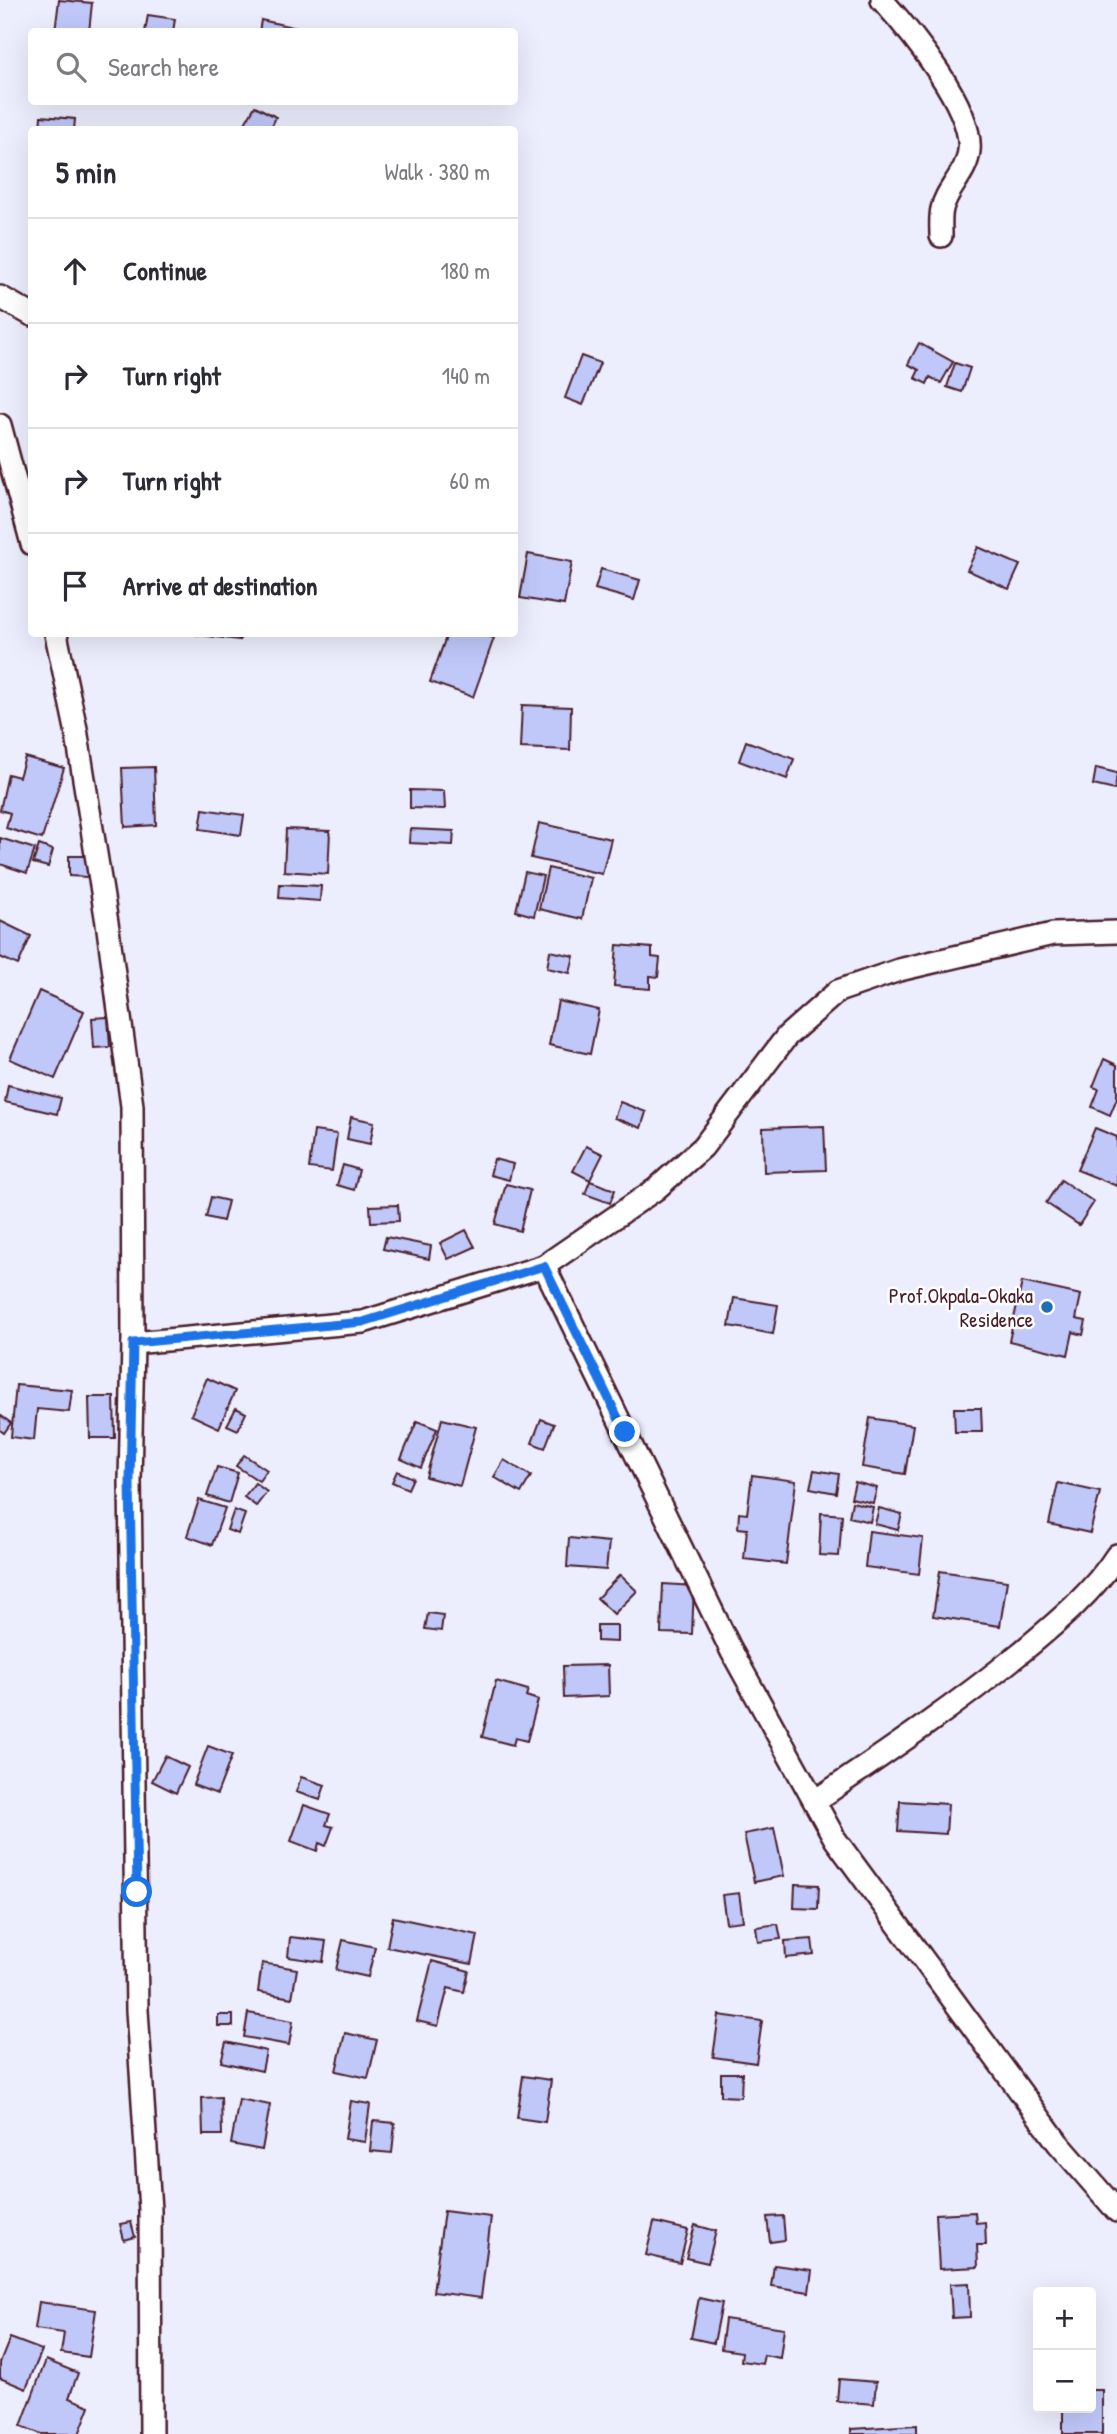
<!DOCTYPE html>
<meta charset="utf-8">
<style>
:root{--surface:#fff;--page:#f7f7f7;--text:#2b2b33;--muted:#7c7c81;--line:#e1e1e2}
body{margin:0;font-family:"Patrick Hand",sans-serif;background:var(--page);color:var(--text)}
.controls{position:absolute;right:21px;bottom:21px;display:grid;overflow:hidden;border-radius:7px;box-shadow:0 7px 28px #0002}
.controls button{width:63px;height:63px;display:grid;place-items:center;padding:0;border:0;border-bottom:2px solid var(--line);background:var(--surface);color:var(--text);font:35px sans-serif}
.stop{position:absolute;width:21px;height:21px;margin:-16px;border:5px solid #1a73e8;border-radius:50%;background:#fff}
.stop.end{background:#1a73e8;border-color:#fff;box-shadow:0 2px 7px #0008}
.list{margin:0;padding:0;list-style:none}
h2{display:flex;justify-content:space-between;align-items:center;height:91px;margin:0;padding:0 28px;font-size:30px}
h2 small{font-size:23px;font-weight:400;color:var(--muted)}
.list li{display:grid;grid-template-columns:46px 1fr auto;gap:21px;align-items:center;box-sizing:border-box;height:105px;padding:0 28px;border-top:2px solid var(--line)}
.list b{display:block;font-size:26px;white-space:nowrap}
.list em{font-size:23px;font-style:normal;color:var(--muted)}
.icon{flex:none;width:38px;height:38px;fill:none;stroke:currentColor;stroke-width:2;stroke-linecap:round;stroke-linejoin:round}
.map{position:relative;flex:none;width:1117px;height:2434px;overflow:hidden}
.search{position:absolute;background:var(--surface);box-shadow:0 7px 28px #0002;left:28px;top:28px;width:490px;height:77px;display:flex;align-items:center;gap:18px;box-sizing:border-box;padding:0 24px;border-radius:7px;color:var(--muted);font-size:26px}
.panel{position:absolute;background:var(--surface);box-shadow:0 7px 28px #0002;left:28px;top:126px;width:490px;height:511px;border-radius:7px}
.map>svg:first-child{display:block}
.building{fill:#c0c8fa;stroke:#4a1f2b;stroke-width:2}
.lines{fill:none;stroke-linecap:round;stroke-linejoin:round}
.minor-casing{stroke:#4a1f2b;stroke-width:26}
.minor{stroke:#fff;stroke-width:21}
.route{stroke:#1a73e8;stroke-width:9}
.poi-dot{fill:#1f6fb2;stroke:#fff;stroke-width:2.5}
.labels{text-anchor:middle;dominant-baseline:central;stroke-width:5;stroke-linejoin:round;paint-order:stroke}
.poi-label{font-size:21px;fill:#4a1f2b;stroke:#fff;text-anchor:end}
</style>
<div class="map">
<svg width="1117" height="2434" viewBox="0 0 1117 2434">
<rect width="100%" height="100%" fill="#eceefe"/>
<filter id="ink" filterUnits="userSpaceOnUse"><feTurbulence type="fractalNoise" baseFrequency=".0143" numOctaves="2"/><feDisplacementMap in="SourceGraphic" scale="14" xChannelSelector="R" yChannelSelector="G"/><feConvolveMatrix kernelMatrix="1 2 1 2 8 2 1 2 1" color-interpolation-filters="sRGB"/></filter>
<g filter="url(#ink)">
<g class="building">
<path d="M59,0L92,3L89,32H55Z"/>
<path d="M148,15L175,19L173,32H145Z"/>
<path d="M261,20L315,32H259Z"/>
<path d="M255,106L276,117L270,130H253L244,125Z"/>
<path d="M41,116L75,119L74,130H40Z"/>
<path d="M919,343L953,362L941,383L930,377L927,384L915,378L919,370L908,364Z"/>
<path d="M581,356L600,363L583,405L565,398Z"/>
<path d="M955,363L970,368L962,392L947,387Z"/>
<path d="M978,547L1020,565L1009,589L967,570Z"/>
<path d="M528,554L572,562L564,605L520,598Z"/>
<path d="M601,569L640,580L634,600L595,589Z"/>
<path d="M193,634H240V640Z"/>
<path d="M447,634H482L494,638L473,697L430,682Z"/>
<path d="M522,705L571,707L570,750L520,748Z"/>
<path d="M746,741L794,759L787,779L739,761Z"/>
<path d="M25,757L64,768L42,839L6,828L10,813L0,810L8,774L19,777Z"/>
<path d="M154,767L156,825L125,827L122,768Z"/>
<path d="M1096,768L1117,773L1115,790L1093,785Z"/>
<path d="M410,790L444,791L445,809L410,808Z"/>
<path d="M203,809L244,815L241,835L200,829Z"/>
<path d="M539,823L611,839L602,874L531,858Z"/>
<path d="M286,829L330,831L328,874L284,871Z"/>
<path d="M410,829L454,831L453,845L409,843Z"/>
<path d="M0,838L35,849L27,873L0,864Z"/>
<path d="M39,845L53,850L48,867L33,863Z"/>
<path d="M69,856H87V877L69,876Z"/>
<path d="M548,868L591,878L582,919L539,909Z"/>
<path d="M525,872L543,876L534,916L516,911Z"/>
<path d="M280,884L321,886L320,901L279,898Z"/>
<path d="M0,921L31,936L18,965L0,957Z"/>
<path d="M617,945L652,948V957L660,958L658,977L650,976V989L614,986Z"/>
<path d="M550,951L574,956L570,973L547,968Z"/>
<path d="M39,991L84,1011L55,1079L10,1059Z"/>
<path d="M558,1001L599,1010L590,1054L549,1045Z"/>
<path d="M108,1017L110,1047L94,1048L92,1018Z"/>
<path d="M1104,1059L1117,1065V1098L1110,1115L1092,1107L1099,1089L1093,1087Z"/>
<path d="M8,1085L61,1098L57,1114L5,1102Z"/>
<path d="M620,1102L646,1112L641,1128L614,1118Z"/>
<path d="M351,1117L374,1122L370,1144L347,1139Z"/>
<path d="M824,1126L826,1170L764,1172L763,1128Z"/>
<path d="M1095,1128L1117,1137V1186L1077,1170Z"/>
<path d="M314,1131L337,1134L332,1171L309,1168Z"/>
<path d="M586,1146L603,1154L590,1180L573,1171Z"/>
<path d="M494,1159L513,1164L509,1180L490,1175Z"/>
<path d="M343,1165L359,1170L354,1190L337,1185Z"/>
<path d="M1061,1180L1094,1202L1079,1225L1046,1203Z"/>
<path d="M590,1181L615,1190L610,1203L585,1194Z"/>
<path d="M506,1184L530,1190L520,1231L495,1224Z"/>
<path d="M211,1197L228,1201L223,1221L206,1217Z"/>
<path d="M398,1205L399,1221L371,1222L370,1206Z"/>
<path d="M466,1230L475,1247L448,1259L440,1243Z"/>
<path d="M386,1237L431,1246L429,1259L383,1249Z"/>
<path d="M1022,1282L1081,1295L1076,1319L1086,1321L1083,1335L1073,1332L1068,1355L1009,1341Z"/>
<path d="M734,1298L778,1305L773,1334L729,1326Z"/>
<path d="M207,1378L235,1391L219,1428L191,1415Z"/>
<path d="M16,1385L72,1390L69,1412L37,1409L34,1440L11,1437Z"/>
<path d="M89,1397H114L115,1438H90Z"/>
<path d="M236,1408L246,1413L238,1430L227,1425Z"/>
<path d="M954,1408H981L982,1432H955Z"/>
<path d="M0,1415L11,1423L4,1433L0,1430Z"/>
<path d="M870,1418L913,1425L905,1474L862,1467Z"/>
<path d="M442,1419L476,1427L460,1486L426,1477Z"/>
<path d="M541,1419L554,1424L545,1448L532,1443Z"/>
<path d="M417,1421L437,1429L421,1468L401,1459Z"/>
<path d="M244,1455L267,1470L259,1481L236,1466Z"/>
<path d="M504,1460L531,1476L521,1493L494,1477Z"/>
<path d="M217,1467L238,1473L229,1503L207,1496Z"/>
<path d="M814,1470L839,1474L836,1493L810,1488Z"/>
<path d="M397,1471L413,1478L408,1489L392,1482Z"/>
<path d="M752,1475L796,1481L786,1564L744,1559L747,1529L738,1528L739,1513L747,1514Z"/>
<path d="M855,1482L877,1488L873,1503L851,1498Z"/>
<path d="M255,1483L267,1492L256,1506L244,1497Z"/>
<path d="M1058,1483L1100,1492L1090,1533L1049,1524Z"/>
<path d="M199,1500L225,1508L212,1545L187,1536Z"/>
<path d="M852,1502L873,1507L870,1522L849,1517Z"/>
<path d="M879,1508L902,1514L898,1530L875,1524Z"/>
<path d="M234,1510L245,1514L238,1534L227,1530Z"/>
<path d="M821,1513L842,1515L839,1556L819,1555Z"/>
<path d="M869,1531L923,1538L919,1574L865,1567Z"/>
<path d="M569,1538L609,1542L606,1570L567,1567Z"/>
<path d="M940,1571L1007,1581L1000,1626L933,1616Z"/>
<path d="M620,1575L637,1591L614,1614L597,1598Z"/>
<path d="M663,1584L694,1586L692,1634L661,1633Z"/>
<path d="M428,1613L443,1615L441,1631L425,1629Z"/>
<path d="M597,1625H617V1642L597,1641Z"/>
<path d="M608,1665L609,1696L564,1698L563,1666Z"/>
<path d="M496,1681L528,1690L526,1696L538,1700L527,1741L515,1738L513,1745L482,1737Z"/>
<path d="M208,1746L232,1755L217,1794L193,1785Z"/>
<path d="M165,1756L188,1767L176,1793L152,1781Z"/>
<path d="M301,1777L325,1785L320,1800L296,1792Z"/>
<path d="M900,1801L948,1804L946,1834L898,1831Z"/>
<path d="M304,1805L330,1814L326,1825L333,1827L326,1846L319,1843L317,1851L291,1841Z"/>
<path d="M774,1828L784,1876L754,1882L744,1834Z"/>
<path d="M795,1884L819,1885L818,1909L794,1908Z"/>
<path d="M739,1893L743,1921L726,1923L722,1895Z"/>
<path d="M393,1917L478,1935L472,1964L387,1947Z"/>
<path d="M778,1924L781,1939L758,1942L756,1927Z"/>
<path d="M290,1937L326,1941L323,1962L288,1957Z"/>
<path d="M812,1939L814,1955L786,1958L785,1941Z"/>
<path d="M343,1940L375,1947L368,1977L336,1970Z"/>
<path d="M432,1961L469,1971L464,1992L448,1988L438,2026L417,2021Z"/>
<path d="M262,1963L297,1969L292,1998L258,1992Z"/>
<path d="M248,2013L293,2021L289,2045L244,2037Z"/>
<rect x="218" y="2015" width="15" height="11"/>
<path d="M719,2015L762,2021L756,2063L713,2057Z"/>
<path d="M345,2033L377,2040L368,2078L336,2071Z"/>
<path d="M226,2042L266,2051L262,2071L221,2062Z"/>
<path d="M721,2073H742L741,2097L721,2096Z"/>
<path d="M523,2076L551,2080L545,2122L517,2118Z"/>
<path d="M221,2097L222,2135H203L202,2098Z"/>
<path d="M239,2099L270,2105L262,2150L231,2144Z"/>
<path d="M351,2101L370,2104L365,2142L345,2139Z"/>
<path d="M373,2121L395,2123L392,2153L370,2151Z"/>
<path d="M444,2211L491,2217L481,2298L433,2292Z"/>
<path d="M975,2212L976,2223L985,2222L986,2245H977L978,2267L939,2269L936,2214Z"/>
<path d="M783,2216L785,2240L770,2242L767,2217Z"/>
<path d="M131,2222L135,2237L124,2240L120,2224Z"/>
<path d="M654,2222L688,2230L680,2263L646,2255Z"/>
<path d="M695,2225L716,2231L708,2263L686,2258Z"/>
<path d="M774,2265L812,2270L809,2292L771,2286Z"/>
<path d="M969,2283L970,2317L952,2318L950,2284Z"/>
<path d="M699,2298L722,2303L714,2343L691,2338Z"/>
<path d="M39,2302L96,2310L89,2357L61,2353L64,2333L35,2329Z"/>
<path d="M725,2319L784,2328L780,2358L764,2355L762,2364L741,2361L742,2352L721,2349Z"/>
<path d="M10,2338L42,2350L26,2389L0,2378V2363Z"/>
<path d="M46,2360L78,2373L69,2398L90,2406L79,2434H41L21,2426Z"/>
<path d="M839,2379L876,2382L874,2404L837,2401Z"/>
<path d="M1091,2390H1102V2434H1063V2408H1091Z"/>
<path d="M917,2425V2434H851V2429Z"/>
</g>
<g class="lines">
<g class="minor-casing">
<g id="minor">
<path d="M882,0C910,31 974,108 969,151C967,173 946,189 942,209C940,217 941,227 941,236"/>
<path d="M0,297L32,315"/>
<path d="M0,425L32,544"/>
<path d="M56,634L76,729L108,929L132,1106L133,1343L130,1481L137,2010L150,2210L151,2434"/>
<path d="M544,1266L732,1652L835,1839L1058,2143L1117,2211"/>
<path d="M133,1343L363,1322L544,1266L656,1189L703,1147L787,1036L838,991L899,970L1053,934L1117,932"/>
<path d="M815,1801C884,1754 954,1707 1019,1654C1055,1624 1092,1594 1117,1555"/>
</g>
</g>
<use href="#minor" class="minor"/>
</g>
</g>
<g class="lines" filter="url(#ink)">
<path class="route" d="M137,1892L130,1481L133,1343L363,1322L544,1266L625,1432"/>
</g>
<circle class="poi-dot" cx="1047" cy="1307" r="7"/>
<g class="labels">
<g class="poi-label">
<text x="1033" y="1295">Prof.Okpala-Okaka<tspan x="1033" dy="24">Residence</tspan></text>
</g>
</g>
</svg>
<div class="controls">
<button>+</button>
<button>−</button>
</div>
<div class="stop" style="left:137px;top:1892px"></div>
<div class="stop end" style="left:625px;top:1432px"></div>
<div class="search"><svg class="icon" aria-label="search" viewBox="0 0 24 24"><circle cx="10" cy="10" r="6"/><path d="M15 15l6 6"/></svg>Search here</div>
<section class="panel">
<h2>5 min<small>Walk · 380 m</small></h2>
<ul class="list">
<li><svg class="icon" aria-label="ahead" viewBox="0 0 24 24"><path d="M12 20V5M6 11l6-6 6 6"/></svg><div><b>Continue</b></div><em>180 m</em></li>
<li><svg class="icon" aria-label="right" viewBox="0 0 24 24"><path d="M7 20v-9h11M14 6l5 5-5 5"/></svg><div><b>Turn right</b></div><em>140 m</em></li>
<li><svg class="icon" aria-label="right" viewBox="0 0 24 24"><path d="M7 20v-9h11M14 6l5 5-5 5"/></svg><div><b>Turn right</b></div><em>60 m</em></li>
<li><svg class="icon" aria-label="arrive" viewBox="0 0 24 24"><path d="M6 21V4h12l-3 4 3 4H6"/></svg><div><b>Arrive at destination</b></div></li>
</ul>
</section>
</div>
